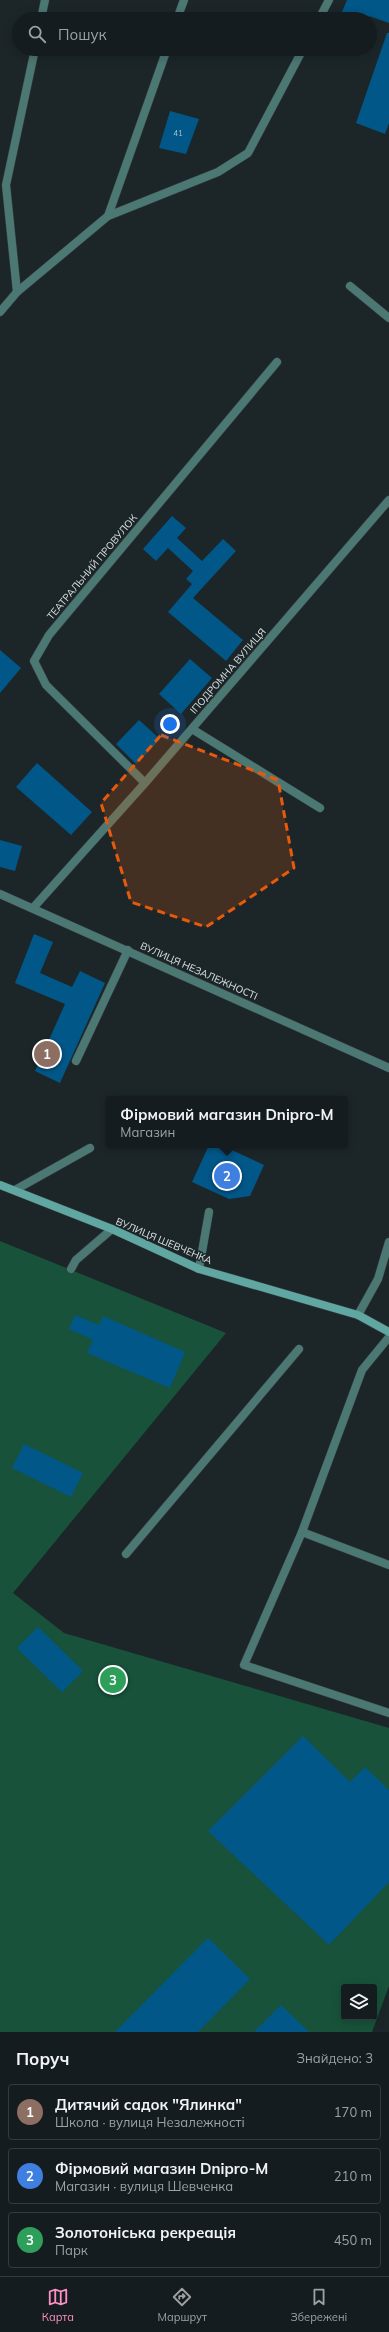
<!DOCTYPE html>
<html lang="uk">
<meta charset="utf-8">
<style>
:root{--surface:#151c1f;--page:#22292c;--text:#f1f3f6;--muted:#9da1a4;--line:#343a3d;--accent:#fc8fc3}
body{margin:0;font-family:Mulish,sans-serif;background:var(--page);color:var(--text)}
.controls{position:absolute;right:12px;bottom:12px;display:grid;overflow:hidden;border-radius:4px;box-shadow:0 2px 10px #0003}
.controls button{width:36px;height:36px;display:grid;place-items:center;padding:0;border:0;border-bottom:1px solid var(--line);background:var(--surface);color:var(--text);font:20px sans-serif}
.you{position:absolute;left:170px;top:724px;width:14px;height:14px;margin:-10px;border:3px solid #fff;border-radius:50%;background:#1a73e8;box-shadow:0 0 0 6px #1a73e833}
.badge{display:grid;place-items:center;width:26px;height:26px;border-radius:50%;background:var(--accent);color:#fff;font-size:13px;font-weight:700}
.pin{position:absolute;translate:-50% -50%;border:2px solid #fff;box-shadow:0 1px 4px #0006}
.popup{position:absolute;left:106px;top:1096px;width:242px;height:52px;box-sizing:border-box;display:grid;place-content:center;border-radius:4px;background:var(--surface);filter:drop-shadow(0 1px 3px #0005);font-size:13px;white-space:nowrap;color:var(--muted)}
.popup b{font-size:15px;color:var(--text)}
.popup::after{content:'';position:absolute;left:50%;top:100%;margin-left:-8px;border:8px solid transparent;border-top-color:var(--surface)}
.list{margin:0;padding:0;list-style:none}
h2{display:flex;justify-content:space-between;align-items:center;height:52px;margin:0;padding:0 16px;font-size:17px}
h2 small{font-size:13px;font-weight:400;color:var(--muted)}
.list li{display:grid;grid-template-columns:26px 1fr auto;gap:12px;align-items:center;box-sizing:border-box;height:56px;margin:0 8px 8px;padding:0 8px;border:1px solid var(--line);border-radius:4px}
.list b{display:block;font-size:15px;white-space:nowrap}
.list p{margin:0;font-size:13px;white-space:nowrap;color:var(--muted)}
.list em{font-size:13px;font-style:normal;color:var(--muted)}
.icon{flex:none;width:22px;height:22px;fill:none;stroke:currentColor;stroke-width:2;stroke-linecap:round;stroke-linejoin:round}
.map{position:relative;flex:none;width:389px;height:2032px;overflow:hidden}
.search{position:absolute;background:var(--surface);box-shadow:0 2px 10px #0003;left:12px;right:12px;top:12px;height:44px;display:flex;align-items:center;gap:10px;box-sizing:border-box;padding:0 14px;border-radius:22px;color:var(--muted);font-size:15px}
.sheet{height:244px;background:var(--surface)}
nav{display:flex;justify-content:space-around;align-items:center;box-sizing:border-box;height:56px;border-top:1px solid var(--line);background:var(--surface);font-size:11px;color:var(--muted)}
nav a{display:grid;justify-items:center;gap:2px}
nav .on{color:var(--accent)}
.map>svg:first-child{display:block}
.green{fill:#18523b;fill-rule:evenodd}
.building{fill:#005788}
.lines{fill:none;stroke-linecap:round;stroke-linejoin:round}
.service-casing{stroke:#374043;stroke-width:9}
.minor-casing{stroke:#374043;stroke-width:9}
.secondary-casing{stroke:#374043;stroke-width:9}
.service{stroke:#4c7874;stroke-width:8}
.minor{stroke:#4c7874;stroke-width:8}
.secondary{stroke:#60a7a2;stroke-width:8}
.marked{fill:#e8590c;fill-opacity:0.2;stroke:#e8590c;stroke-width:3;stroke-dasharray:8 5;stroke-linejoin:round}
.labels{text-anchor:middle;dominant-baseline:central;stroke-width:3;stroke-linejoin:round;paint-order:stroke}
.number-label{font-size:8px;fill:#a4becc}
.street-label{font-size:10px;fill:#dae1e3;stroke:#1c2629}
</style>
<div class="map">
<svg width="389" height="2032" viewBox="0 0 389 2032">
<rect width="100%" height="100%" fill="#1c2629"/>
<path class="green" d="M0,1241L226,1333L13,1593L64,1633L389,1728V1986L372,2032H0ZM344,1987H374V2017H344Z"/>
<g class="building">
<path d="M347,0H389V23L369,16L368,19H339Z"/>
<path d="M387,33H389V123L385,134L356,123Z"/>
<path d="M170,111L199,119L186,154L159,148Z"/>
<path d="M172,516L186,528L177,538L202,561L223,539L236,551L193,598L243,640L226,661L168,612L192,584L186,579L193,571L168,548L156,561L143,549Z"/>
<path d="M0,650L21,668L0,693Z"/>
<path d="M190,659L212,678L181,714L159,694Z"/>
<path d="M139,720L160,739L136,764L116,744Z"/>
<path d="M37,763L92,812L71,835L16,787Z"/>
<path d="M0,840L22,846L15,871L0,867Z"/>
<path d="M34,934L53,942L40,973L72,987L80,971L105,983L60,1083L35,1071L65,1004L15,983Z"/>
<path d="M209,1145H221L264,1165L250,1196L229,1199L192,1182Z"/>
<path d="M75,1315L99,1325L103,1316L185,1352L170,1388L87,1353L93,1340L69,1329Z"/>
<path d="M24,1444L83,1473L71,1497L12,1468Z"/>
<path d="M38,1627L83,1671L62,1692L17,1648Z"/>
<path d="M303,1736L350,1782L365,1767L389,1790V1882L329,1945L208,1831Z"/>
<path d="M208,1938L250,1979L198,2032H115Z"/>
<path d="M281,2005L309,2032H254Z"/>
</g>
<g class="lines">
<g class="service-casing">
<g id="service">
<path d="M76,1061L128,950"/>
<path d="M15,1190L90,1148"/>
<path d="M71,1269L76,1260L112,1229"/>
<path d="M199,1269L209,1212"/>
</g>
</g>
<g class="minor-casing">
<g id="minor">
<path d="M41,19L45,0"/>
<path d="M177,19L184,0"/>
<path d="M319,19L329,0"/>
<path d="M108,216L167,49"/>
<path d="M350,286L389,318"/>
<path d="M17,292L6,185L35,49"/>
<path d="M0,312L17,292L108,216L218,172L248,153L303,49"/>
<path d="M192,729L320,808"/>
<path d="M145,783L46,685L34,661L49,635L277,362"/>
<path d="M0,894L389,1068"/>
<path d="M33,908L145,783L389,500"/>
<path d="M358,1315L378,1279L389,1242"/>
<path d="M389,1337L362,1370L302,1532L244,1665L389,1713"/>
<path d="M302,1532L389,1565"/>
<path d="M126,1554L299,1349"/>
</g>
</g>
<g class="secondary-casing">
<path id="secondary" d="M0,1185L112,1229L199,1269L358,1315L389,1332"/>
</g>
<use href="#service" class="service"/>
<use href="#minor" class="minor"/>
<use href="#secondary" class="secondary"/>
</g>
<path class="marked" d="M161,735L278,780L294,868L206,927L131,902L101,803Z"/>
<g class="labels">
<g class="number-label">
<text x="178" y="133">41</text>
</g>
<g class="street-label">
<text transform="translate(92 567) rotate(-50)">ТЕАТРАЛЬНИЙ ПРОВУЛОК</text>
<text transform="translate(228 671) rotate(-49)">ІПОДРОМНА ВУЛИЦЯ</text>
<text transform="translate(199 971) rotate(24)">ВУЛИЦЯ НЕЗАЛЕЖНОСТІ</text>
<text transform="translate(164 1241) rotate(23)">ВУЛИЦЯ ШЕВЧЕНКА</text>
</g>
</g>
</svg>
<div class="controls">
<button><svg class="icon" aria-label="layers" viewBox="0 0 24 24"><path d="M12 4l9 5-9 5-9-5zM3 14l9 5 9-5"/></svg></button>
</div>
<div class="you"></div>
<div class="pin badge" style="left:47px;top:1054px;background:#8d6e63">1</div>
<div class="pin badge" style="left:227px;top:1176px;background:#3f7fe0">2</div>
<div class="popup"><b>Фірмовий магазин Dnipro-M</b>Магазин</div>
<div class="pin badge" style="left:113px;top:1680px;background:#2e9e5b">3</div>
<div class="search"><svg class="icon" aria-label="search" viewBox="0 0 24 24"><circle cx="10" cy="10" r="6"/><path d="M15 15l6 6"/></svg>Пошук</div>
</div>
<section class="sheet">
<h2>Поруч<small>Знайдено: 3</small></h2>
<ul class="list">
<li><span class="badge" style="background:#8d6e63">1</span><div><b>Дитячий садок &quot;Ялинка&quot;</b><p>Школа · вулиця Незалежності</p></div><em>170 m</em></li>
<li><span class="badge" style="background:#3f7fe0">2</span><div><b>Фірмовий магазин Dnipro-M</b><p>Магазин · вулиця Шевченка</p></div><em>210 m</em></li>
<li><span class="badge" style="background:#2e9e5b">3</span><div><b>Золотоніська рекреація</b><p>Парк</p></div><em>450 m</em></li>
</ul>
</section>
<nav>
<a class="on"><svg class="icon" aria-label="map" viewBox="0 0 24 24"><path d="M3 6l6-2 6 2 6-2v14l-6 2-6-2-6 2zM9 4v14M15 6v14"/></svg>Карта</a>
<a><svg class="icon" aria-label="directions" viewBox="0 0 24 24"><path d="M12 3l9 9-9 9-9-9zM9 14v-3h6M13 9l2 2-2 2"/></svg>Маршрут</a>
<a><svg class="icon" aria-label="saved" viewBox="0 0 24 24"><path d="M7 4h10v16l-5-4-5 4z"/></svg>Збережені</a>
</nav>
